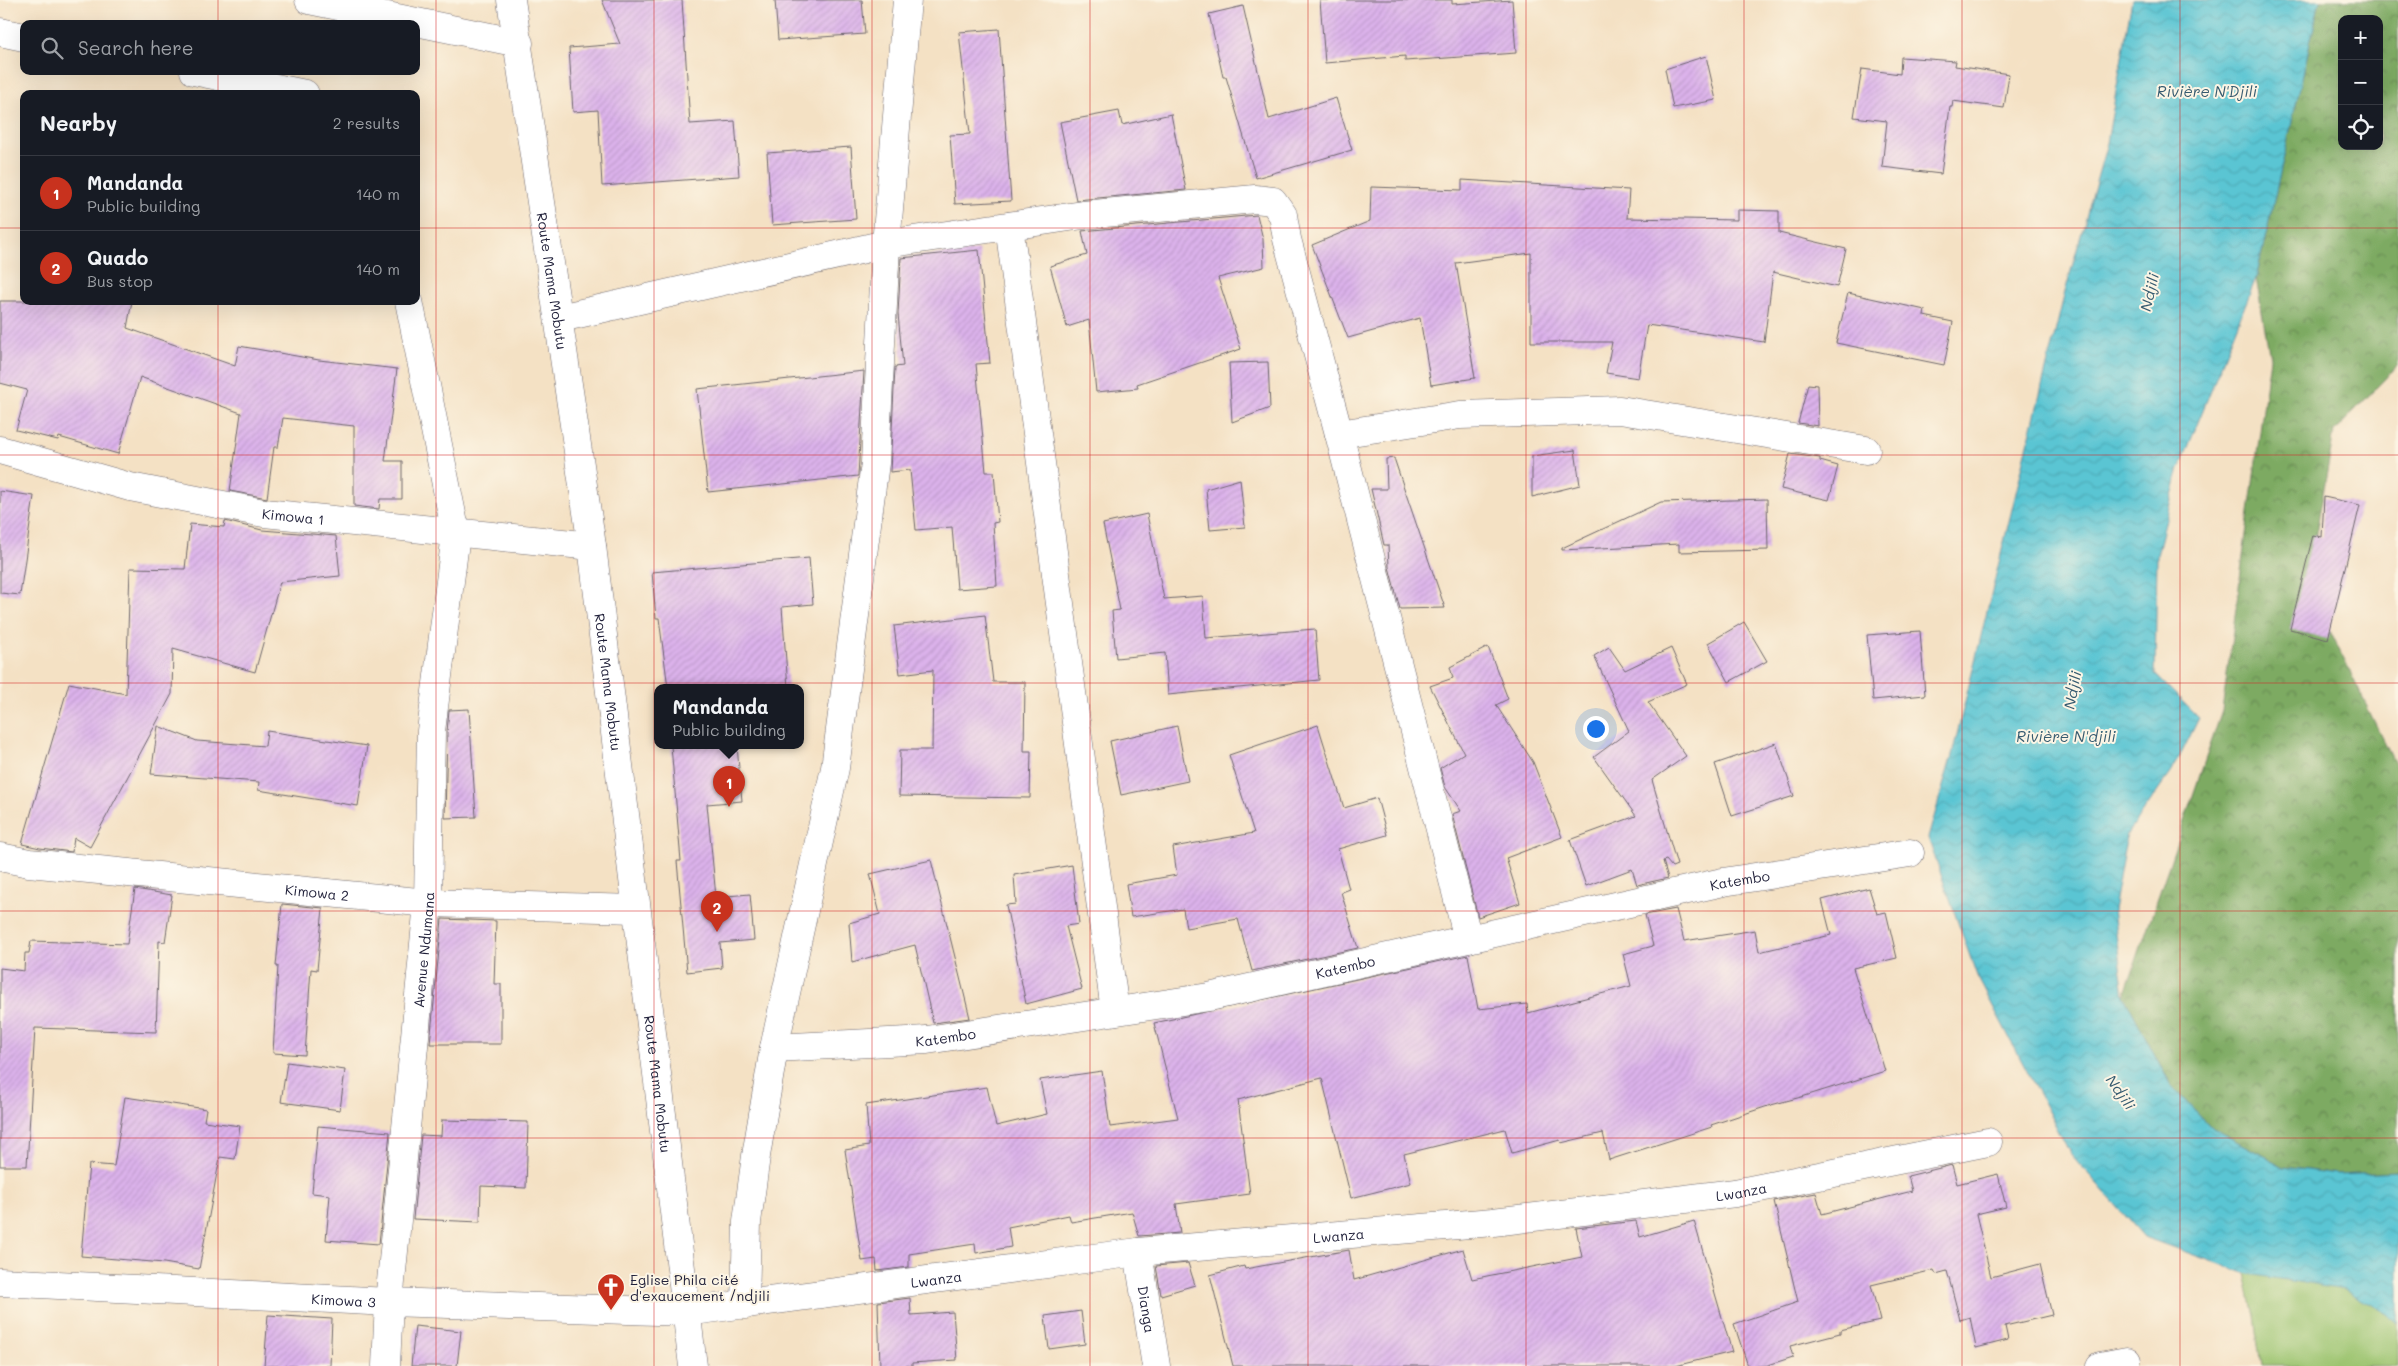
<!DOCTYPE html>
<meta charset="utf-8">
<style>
:root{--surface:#171b24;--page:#242831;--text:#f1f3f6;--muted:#9ea1a6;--line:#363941;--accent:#c8321e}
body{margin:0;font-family:Mali,sans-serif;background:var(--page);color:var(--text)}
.controls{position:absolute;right:15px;top:15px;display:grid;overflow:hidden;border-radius:10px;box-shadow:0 5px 20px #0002}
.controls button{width:45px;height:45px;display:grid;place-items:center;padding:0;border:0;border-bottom:1px solid var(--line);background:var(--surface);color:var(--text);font:25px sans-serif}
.you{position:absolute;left:1595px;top:728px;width:18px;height:18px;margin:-12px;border:4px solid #fff;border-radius:50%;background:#1a73e8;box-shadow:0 0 0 8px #1a73e833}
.badge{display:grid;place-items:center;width:32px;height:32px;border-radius:50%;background:var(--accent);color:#fff;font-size:16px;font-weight:700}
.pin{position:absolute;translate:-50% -41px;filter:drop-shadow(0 1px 2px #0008)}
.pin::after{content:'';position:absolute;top:26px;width:18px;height:15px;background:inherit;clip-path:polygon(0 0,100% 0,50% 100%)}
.popup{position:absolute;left:654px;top:684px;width:150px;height:65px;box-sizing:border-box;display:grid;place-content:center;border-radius:10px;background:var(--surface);filter:drop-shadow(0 1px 4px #0005);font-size:16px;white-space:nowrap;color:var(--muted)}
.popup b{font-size:19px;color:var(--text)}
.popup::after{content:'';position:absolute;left:50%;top:100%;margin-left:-10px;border:10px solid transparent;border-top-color:var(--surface)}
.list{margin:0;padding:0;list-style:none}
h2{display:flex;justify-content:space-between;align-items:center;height:65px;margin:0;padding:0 20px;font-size:21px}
h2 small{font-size:16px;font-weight:400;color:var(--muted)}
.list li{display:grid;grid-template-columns:32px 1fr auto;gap:15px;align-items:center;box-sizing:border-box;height:75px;padding:0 20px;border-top:1px solid var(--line)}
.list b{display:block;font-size:19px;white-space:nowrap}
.list p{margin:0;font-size:16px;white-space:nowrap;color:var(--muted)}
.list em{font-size:16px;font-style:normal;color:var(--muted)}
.icon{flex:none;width:28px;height:28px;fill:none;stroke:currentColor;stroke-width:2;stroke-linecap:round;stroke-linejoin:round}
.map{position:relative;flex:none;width:2398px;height:1366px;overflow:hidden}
.search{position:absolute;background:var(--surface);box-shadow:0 5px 20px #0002;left:20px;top:20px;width:400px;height:55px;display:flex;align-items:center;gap:12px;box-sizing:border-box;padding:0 18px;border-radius:10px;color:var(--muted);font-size:19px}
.panel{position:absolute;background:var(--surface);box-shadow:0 5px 20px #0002;left:20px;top:90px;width:400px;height:215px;border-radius:10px}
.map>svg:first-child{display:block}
.green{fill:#9cc470;stroke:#5f7356}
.forest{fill:url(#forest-crowns);stroke:#50664e;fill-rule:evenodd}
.water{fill:url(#water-waves);stroke:#3e7487}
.building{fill:url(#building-hatch)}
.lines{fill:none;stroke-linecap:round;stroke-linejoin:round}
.minor-casing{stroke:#6c656b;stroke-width:29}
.minor{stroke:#fff;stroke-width:28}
.grid{fill:none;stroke:#d62828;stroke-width:1;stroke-opacity:0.55}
.labels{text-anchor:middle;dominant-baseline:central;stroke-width:4;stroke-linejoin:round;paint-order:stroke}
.street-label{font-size:14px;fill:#22223b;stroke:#fcf5e5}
.poi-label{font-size:14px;fill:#22223b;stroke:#fcf5e5;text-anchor:start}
.water-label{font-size:15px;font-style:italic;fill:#365b70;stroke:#fcf5e5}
</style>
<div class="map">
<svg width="2398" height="1366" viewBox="0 0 2398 1366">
<defs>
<pattern id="forest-crowns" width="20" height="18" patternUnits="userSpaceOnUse" patternTransform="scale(1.25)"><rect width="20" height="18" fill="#7daa62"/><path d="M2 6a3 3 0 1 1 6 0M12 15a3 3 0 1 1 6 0" fill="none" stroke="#668a52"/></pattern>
<pattern id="water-waves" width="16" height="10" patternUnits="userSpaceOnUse" patternTransform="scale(1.25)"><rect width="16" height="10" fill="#5ac5d3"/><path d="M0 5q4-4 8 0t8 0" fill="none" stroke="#4ea9b6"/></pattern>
<pattern id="building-hatch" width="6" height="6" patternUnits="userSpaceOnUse" patternTransform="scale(1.25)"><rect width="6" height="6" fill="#dcb2eb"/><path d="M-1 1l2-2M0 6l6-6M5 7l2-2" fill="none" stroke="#bc99ca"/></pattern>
</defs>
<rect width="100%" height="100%" fill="#fcf5e5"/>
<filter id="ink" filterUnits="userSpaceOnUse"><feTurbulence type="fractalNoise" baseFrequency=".02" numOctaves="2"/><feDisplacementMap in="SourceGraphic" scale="10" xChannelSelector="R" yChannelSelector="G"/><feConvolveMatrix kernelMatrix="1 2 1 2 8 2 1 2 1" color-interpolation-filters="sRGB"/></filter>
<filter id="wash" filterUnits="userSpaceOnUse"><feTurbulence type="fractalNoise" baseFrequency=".0096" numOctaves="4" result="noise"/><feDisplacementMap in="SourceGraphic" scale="20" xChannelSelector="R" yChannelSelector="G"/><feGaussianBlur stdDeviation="1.12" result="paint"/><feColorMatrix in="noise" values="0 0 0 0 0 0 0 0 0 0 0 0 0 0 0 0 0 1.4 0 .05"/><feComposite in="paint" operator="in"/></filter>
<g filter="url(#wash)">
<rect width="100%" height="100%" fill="#f4e1c4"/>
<path class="green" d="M2243,1259L2354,1282L2398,1308V1366H2262L2255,1316Z"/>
<path class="forest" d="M2320,0H2398V365L2334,432L2307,584L2396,766L2398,767V1171L2338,1174L2284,1167L2212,1128L2170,1084L2124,996L2222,711L2270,358L2256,278ZM2342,19H2379V146H2342Z"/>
<path class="water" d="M2132,0H2320L2256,278L2178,472L2157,555L2155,674L2199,718L2175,766L2127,834L2113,910L2124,996L2170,1084L2212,1128L2284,1167L2338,1174L2398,1171V1324L2387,1314L2345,1290L2244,1273L2144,1237L2070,1153L1977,976L1928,838L1952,755L2065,292L2107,143Z"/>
<g id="blocks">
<g class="building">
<path d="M602,0H682L690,124L735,121L739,176L602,186L598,110L573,112L569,48L620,44Z"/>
<path d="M775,0H862L865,34L778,40Z"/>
<path d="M1320,0H1452V4L1512,0L1516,53L1405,61V56L1325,63Z"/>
<path d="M1243,6L1269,119L1336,98L1352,150L1256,178L1226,77H1223L1209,14Z"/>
<path d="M999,29L1011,201L955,204L950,135L970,134L959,32Z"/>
<path d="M1706,56L1716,100L1673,108L1665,69Z"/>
<path d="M1901,57L1956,61L1955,66L2009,74L2004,108L1953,101L1952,107H1950L1941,174L1882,167L1887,121L1854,117L1862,69L1900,74Z"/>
<path d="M1119,111L1122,125L1171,114L1186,190L1076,200L1060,122Z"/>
<path d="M851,147L856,219L772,225L767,153Z"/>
<path d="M1462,180L1629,190L1627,218L1737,220V210L1779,211V233L1846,249L1837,287L1773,272L1764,342L1647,325L1638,378L1606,373L1612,342H1531V253L1456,263L1475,378L1431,385L1420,318L1348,338L1312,245L1370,221L1371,187L1462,190Z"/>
<path d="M1257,215L1263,239L1264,267L1218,278L1241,349L1137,384L1138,388L1096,392L1089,320L1067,327L1050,266L1087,255L1082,231Z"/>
<path d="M979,250L990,363L976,364L986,472H994L998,522L993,523L997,586L957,589L952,527L916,530L910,470L890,472L895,367L903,366L898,314L901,258Z"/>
<path d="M1848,293L1925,310L1924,316L1953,322L1944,365L1836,343Z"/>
<path d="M0,301H132L127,328L235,366L239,346L319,360L397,369L385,461H402V499H380L379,509L354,506V426L283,418L278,447H274L267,498L230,491L241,413L140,377L118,454L59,437L58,440L16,430L27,390L0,383Z"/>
<path d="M1268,362L1270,408L1232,422L1229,363Z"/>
<path d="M864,371L858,476L708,492L697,389Z"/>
<path d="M1808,384L1817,385L1818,426L1798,423Z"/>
<path d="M1575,450L1580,485L1532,497V456Z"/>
<path d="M1790,454L1820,458V461L1838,466L1829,500L1781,489Z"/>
<path d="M1394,458L1404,488L1445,608L1400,609L1389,567L1388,545H1384L1371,489H1387L1386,459Z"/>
<path d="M1240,479L1245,527L1210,530L1206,489Z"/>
<path d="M0,491L34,496L20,595L0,593Z"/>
<path d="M2324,497L2360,505L2328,639L2290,629L2313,535L2322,537Z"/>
<path d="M1767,499L1768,550L1679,552V544L1562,550V548L1661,502Z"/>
<path d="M1147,514L1164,599L1203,596L1206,638L1315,629L1319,680L1168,695L1165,653L1116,658L1112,611L1120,610L1103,524Z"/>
<path d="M225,521L262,530L336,536L340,576L280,582L255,672L173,649L172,694L90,847L74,838L72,852L40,848L22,844L69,683L126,694L130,568L185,569L190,524L224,527Z"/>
<path d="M809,558L813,604L782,607L788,688H668L659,618H656L652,572Z"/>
<path d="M985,615L993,682H1025L1024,751H1031L1030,798L899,796L900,750H932L933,670L900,674L894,626Z"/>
<path d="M1744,622L1767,661L1729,682L1708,643Z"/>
<path d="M1920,631L1925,695L1873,700L1867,635Z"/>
<path d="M1488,647L1508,699L1496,705L1533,762L1562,837L1506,858L1520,903L1478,917L1452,814L1461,811L1445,787L1440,768L1464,753L1430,686L1453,678L1450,667Z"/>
<path d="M1609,647L1625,670L1671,648L1687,684L1648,702L1686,756L1652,780L1677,865L1672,867L1666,860L1663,861L1668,878L1637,885L1632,869L1586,886L1570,840L1636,816L1594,757L1629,731L1594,656Z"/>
<path d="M469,709L476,817L445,818L447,732L449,710Z"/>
<path d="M1318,725L1344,808L1377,798L1387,835L1338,849L1349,889L1341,892L1358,948L1252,971L1238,919L1186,928L1183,909L1131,917L1126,884L1177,875L1173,847L1254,833L1229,755Z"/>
<path d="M158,726L197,741L265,746L267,731L367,746L358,806L258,790L259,782L151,774Z"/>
<path d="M1177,726L1188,781L1121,795L1110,741Z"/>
<path d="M1776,743L1794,796L1732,816L1715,764Z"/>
<path d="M671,746H737L742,801L707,804L716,897L750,894L754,940L720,943L722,968L687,972L677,861H681Z"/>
<path d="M931,860L970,1018L933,1023L915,945L852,962L849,923L880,914L870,874Z"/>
<path d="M1072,865L1079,924L1066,926L1082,989L1026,1004L1006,905L1016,904L1014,875Z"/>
<path d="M1869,888L1877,914L1886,912L1897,958L1853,968L1885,1071L1805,1096L1771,1105L1711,1125L1712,1127L1609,1160L1603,1133L1561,1143L1560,1140L1512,1153L1505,1129L1404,1154L1411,1183L1351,1198L1322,1078L1238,1100L1250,1194L1176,1204L1180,1233L1139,1236L1132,1212L1071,1222L1069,1215L1008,1227L1011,1247L976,1253L975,1244L909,1254V1267L877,1271L876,1259L862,1261L845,1150L869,1146L866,1105L987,1087L996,1126L1047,1114L1040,1080L1102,1071L1110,1127L1178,1118L1154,1023L1468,955L1478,1009L1527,1004L1528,1013L1631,986L1623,954L1653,946L1645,915L1676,909L1684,941L1755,930L1759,952L1831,935L1822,900Z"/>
<path d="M135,889L172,895L165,942L159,941L156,1032L35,1028L27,1166H0V968L24,971L25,953H29L31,941L127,944Z"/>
<path d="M282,904L323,908L317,970L311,969L305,1055L273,1053L278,966H276Z"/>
<path d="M442,919L496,921L494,984H501V1044H430Z"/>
<path d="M287,1062L345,1070L340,1110L281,1102Z"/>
<path d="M125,1097L206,1109L204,1121L240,1126L235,1159L220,1157L199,1269L164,1263L81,1256L89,1164L114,1166Z"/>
<path d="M442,1120L528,1122L526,1188L481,1186L480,1222L413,1219L421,1135L441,1136Z"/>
<path d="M318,1126L390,1132L379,1244L326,1240L330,1195L312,1193Z"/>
<path d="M1952,1165L1957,1184L1998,1174L2006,1207L1976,1214L1991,1277L2040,1264L2052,1315L2005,1326L2008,1340L1976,1348L1970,1317L1960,1320L1947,1271L1936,1274L1934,1270L1871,1285L1880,1321L1840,1330V1333L1790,1346L1793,1357L1765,1366H1748L1734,1324L1798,1302L1774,1201L1816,1193L1822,1214L1912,1191L1908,1176Z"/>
<path d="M1636,1221L1640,1237L1694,1221L1732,1352L1675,1366H1233L1210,1275L1244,1266L1245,1269L1349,1250L1354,1280L1463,1249L1472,1279L1582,1257L1576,1228Z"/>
<path d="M1188,1263L1195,1285L1161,1295L1156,1266Z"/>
<path d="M910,1298L911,1315L953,1312L957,1360L912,1363V1366H880L878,1302Z"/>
<path d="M1081,1311L1085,1344L1049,1349L1045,1316Z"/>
<path d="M268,1315L332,1319L330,1366H264Z"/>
<path d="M415,1326L461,1331L457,1366H411Z"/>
</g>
</g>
</g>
<g filter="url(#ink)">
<use href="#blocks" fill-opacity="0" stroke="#6c656b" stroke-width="1"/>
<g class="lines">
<g class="minor-casing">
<g id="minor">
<path d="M309,0L519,43"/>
<path id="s1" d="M511,0L592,546L693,1366"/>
<path d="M0,32L24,37"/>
<path d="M194,71L305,94"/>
<path d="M1009,226L1115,1011"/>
<path d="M560,318L886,244L1083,215L1255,199L1273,201L1283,215L1287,239L1339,434L1468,939"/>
<path d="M1339,434L1460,415L1620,410L1866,450"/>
<path id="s2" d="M0,450L130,487L264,513L592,546"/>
<path id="s3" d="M0,857L29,863L428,903L636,909"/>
<path id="s4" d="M774,1048L927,1040L1209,997L1723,882L1910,853"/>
<path id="s5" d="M1138,1252L1156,1366"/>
<path id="s6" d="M0,1282L389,1302L686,1312L1138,1252L1493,1222L1735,1193L1988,1142"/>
<path d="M745,1305L747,1222L756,1156L774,1048L835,768L875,463L886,244L907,0"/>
<path id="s7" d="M386,1366L389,1302L428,903L431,731L456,534L409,301"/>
<path d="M2100,1366L2127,1361"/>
</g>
</g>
<use href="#minor" class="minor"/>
</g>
</g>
<path class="grid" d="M218,0V24M436,0V1366M654,0V1366M872,0V1366M1090,0V1366M1308,0V1366M1526,0V1366M1744,0V1366M1962,0V1366M2180,0V1366M218,71V94M0,228H24M416,228H2398M218,301V1366M0,455H2398M0,683H2398M0,911H2398M0,1138H2398"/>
<defs>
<g id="church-pin" transform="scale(1.4375)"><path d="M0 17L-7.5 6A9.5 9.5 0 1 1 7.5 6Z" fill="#c8321e" stroke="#fcf5e5"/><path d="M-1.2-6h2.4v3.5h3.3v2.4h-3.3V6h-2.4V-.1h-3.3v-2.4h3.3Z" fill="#fff"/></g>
</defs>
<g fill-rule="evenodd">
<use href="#church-pin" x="611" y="1287"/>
</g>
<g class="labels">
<g class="street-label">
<text stroke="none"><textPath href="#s1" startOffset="284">Route Mama Mobutu</textPath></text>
<text stroke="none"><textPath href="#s2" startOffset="301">Kimowa 1</textPath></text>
<text stroke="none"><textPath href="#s1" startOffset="689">Route Mama Mobutu</textPath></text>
<text stroke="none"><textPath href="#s4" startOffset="982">Katembo</textPath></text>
<text stroke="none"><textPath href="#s3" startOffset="319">Kimowa 2</textPath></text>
<text stroke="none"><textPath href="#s7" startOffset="418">Avenue Ndumana</textPath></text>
<text stroke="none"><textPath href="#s4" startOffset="578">Katembo</textPath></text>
<text stroke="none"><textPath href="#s4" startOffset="172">Katembo</textPath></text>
<text stroke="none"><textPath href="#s1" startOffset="1094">Route Mama Mobutu</textPath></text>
<text stroke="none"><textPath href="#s6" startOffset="1749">Lwanza</textPath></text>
<text stroke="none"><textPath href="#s6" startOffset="1344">Lwanza</textPath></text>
<text stroke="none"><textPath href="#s6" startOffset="939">Lwanza</textPath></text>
<text stroke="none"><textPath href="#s6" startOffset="344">Kimowa 3</textPath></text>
<text stroke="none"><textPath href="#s5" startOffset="58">Dianga</textPath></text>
</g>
<g class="poi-label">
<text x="630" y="1279">Eglise Phila cité<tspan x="630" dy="16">d'exaucement /ndjili</tspan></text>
</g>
<g class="water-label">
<text x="2207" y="91">Rivière N'Djili</text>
<text transform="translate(2149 292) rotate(-77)">Ndjili</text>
<text transform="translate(2072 690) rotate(-79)">Ndjili</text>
<text x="2066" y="736">Rivière N'djili</text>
<text transform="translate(2121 1092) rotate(55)">Ndjili</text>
</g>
</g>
</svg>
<div class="controls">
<button>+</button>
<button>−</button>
<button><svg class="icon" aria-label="locate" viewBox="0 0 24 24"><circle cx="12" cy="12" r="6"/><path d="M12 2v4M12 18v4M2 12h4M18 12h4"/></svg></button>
</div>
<div class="you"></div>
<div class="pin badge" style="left:729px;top:807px">1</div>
<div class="popup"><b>Mandanda</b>Public building</div>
<div class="pin badge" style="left:717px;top:932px">2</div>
<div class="search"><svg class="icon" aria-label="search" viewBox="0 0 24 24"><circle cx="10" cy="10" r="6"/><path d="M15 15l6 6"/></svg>Search here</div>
<section class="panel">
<h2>Nearby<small>2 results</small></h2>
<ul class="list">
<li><span class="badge">1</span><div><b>Mandanda</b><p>Public building</p></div><em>140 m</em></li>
<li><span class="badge">2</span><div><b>Quado</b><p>Bus stop</p></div><em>140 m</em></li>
</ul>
</section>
</div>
